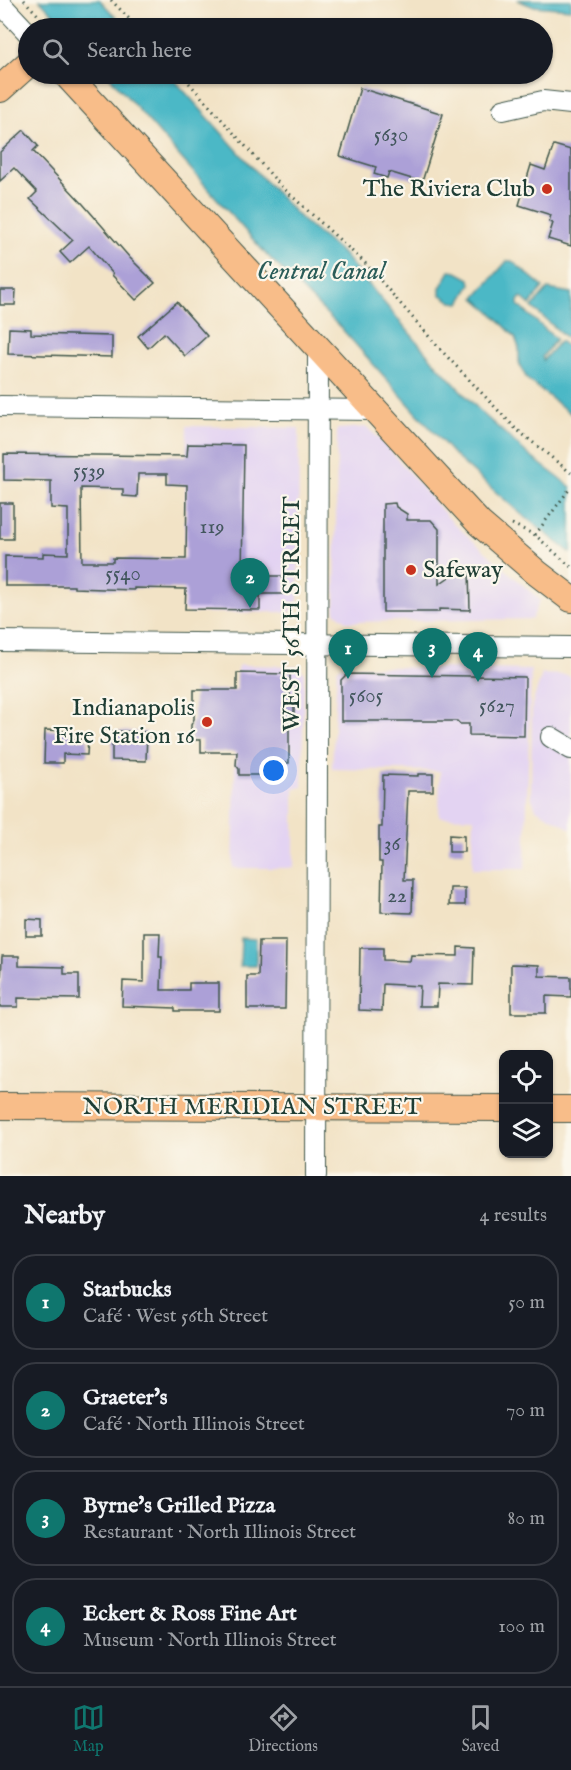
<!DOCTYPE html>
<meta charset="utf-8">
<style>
:root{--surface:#171b24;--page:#20242c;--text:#f1f3f6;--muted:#9ea1a6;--line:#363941;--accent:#0f766e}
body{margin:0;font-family:"IM FELL English",serif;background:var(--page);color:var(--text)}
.controls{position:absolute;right:18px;bottom:18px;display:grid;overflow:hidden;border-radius:12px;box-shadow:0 2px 4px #0004}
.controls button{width:54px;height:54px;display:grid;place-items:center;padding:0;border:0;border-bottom:2px solid var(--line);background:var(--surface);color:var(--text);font:30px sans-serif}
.you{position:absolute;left:274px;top:771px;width:21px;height:21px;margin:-15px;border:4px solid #fff;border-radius:50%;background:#1a73e8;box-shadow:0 0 0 9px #1a73e833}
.badge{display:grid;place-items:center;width:39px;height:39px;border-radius:50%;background:var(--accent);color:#fff;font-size:20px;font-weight:700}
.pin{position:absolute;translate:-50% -50px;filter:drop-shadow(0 2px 3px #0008)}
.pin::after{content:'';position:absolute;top:32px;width:21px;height:18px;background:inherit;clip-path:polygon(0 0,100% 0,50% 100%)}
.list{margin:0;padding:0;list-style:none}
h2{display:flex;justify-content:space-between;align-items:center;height:78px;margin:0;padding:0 24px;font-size:26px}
h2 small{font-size:20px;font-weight:400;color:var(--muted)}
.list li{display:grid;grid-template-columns:39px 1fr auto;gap:18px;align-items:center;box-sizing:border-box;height:96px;margin:0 12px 12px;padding:0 12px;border:2px solid var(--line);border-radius:24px}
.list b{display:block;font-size:22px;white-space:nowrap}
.list p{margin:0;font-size:20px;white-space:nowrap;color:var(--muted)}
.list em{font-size:20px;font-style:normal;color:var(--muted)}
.icon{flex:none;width:33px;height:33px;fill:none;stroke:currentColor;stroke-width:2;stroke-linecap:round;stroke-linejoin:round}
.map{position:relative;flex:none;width:571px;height:1176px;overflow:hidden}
.search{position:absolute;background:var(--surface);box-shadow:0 2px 4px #0004;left:18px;right:18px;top:18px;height:66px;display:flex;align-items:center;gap:15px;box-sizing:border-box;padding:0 21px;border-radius:33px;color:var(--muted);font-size:22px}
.sheet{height:510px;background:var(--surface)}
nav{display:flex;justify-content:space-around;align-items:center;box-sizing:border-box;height:84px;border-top:2px solid var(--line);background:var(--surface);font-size:16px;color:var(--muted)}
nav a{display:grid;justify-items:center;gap:3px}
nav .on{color:var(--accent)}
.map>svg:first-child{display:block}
.built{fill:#e3d3f2}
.water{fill:#4bb8c6;stroke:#357a7d;stroke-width:1.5}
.building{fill:#aca0d7;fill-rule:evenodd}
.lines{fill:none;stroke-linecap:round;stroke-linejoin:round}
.minor-casing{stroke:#3f564a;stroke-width:22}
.major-casing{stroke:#3f564a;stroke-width:28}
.path{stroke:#3f564a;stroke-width:3;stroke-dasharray:1.5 4.5;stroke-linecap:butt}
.minor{stroke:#fff;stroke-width:20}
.major{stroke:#f8bd89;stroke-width:26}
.poi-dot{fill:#c8321e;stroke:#fbf7ec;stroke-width:2}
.labels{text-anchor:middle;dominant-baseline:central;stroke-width:4.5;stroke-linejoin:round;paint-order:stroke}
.number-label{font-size:21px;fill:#42565d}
.poi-label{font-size:24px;fill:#1f3d34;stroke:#fbf7ec;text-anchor:end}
.street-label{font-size:24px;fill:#1f3d34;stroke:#fbf7ec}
.water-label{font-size:26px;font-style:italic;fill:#2a5c58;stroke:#fbf7ec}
</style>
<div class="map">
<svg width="571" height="1176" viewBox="0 0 571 1176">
<rect width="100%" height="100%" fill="#fbf7ec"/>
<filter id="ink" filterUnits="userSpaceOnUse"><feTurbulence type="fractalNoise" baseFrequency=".0167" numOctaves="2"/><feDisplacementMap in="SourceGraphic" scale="12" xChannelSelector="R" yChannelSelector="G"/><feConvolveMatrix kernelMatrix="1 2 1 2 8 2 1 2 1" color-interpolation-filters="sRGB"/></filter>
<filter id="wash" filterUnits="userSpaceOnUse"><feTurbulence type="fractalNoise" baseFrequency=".008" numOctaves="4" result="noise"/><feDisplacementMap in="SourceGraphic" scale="24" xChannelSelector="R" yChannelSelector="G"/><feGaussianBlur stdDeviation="1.35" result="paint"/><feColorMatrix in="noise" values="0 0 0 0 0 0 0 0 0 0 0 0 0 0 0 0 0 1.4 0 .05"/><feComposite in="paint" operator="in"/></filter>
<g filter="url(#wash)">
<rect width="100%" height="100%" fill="#f2e3c6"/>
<g class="built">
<path d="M187,426L299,428L298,601L290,612L188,613L183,609Z"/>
<path d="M367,427L387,447L452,522L540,600L532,619L347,622L335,612L337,429Z"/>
<path d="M239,665L299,666L304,673L302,787L294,789V868H233L237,669Z"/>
<path d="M341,666L531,670L525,869H472L474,818L439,817L440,771L332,769L337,670Z"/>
<path d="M542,674L567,675L571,677V829L536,809L531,796L532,705Z"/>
</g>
<g class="water">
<path d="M40,0H100L126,28H66Z"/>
<path d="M517,0H571V9L532,6Z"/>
<path d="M107,74H169L255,170L302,220L343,254L435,363L482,413L530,456L571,487V553L521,514L457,458L341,328L264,252Z"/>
<path d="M507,261H512L543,287L530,305L521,297L518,301V305L556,339L542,357L543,360L560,341L571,350V414L527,379L519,363V348L515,337L493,314L475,298Z"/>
<path d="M450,271L457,272L470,279L471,284L460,303L452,302L440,294V288Z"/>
<path d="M548,289L571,293V342L532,307Z"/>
<path d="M241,938L256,939V966H240Z"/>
</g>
<g id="blocks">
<g class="building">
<path d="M360,88L443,114L422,182L389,172L387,178L374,174L376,167L340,156Z"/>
<path d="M24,130L38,146L33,151L83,204L130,258L155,283L136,300L112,275L113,274L89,246L70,263L60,252L73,240L30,199L37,192L14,168L0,181V152Z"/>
<path d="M554,145L571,150V246L548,239L553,223L549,222L551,215L519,205L531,165L545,170Z"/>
<path d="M0,290H16L15,305H0Z"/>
<path d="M177,302L207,336L185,356L164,333L148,348L138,336Z"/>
<path d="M9,328L31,329V334L112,336V357L8,354Z"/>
<path d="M188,444L244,445L242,576H283V594H260V610L185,609L186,589L134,588V590L74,588V586H5V556L43,557V553L68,554V509L51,508V481L4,480V454L187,456ZM138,474H167V484L187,485L186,559L113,558V562H82L81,488L123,489V496L137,497Z"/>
<rect x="0" y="503" width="13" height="36"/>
<path d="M395,503L396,507L407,514V520H431L439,529V584L455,573L469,572L470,610L439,609V612H383V504Z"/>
<path d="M237,673L290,674V698H294V720H289V763H275V769L266,768V775H239V769L236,765L237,752H201V740H191V725L194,719V690H237Z"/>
<path d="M347,674L525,677L524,736L469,735V724H460L457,721H341V680Z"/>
<path d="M45,730L71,731L70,739H88L87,755L63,754V763H44Z"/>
<path d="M112,731L147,732L146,761L112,760Z"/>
<path d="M418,774H433V791H408L404,880H413L412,913L381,912L382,862H379V827H382L383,775L418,776Z"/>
<path d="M449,835L464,836V852H449Z"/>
<path d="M450,888H465V905H449Z"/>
<path d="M26,919L42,920V936H26Z"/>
<path d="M144,933H160L159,957H162L161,990H189V983H219V1011H175V1008L122,1006L123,981L144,982Z"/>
<path d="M259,941H286L285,1009H247V976H258Z"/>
<path d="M458,947L474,948L473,985L438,984L437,1006H419L420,986L383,984L382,1011L359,1010L360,948H383V960L410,961L411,955L458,956Z"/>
<path d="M2,956H19V966L64,967V974H79V999L18,998V1007H0Z"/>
<path d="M511,964L539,965V976L571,977V997L546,996V1013H511Z"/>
</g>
</g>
</g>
<g filter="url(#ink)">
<use href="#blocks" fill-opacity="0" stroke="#3f564a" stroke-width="1.5"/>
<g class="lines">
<g class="minor-casing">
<g id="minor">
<path d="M0,3L28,33"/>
<path d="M503,110L543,101L571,104"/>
<path d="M0,406L375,410"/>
<path d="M0,641L571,647"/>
<path d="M551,737L571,749"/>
<path d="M316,1176L318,348"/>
</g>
</g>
<g class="major-casing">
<g id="major">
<path d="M66,74L479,523L537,573L571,599"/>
<path d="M0,89L28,64"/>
<path d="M0,1106L504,1108"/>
<path d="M548,1109H571"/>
</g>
</g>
<g class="path">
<path d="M24,0L50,28"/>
<path d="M111,0L138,28"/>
<path d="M181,74L281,186L366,264L439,348L515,428L571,473"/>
<path d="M512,524L535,535L571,567"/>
<path d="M535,535L571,487"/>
</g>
<use href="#minor" class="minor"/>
<use href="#major" class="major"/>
</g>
</g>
<g class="poi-dot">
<circle cx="547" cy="189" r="6"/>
<circle cx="411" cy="570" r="6"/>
<circle cx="207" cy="722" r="6"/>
</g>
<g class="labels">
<g class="number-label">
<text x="391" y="135">5630</text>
<text x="89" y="471">5539</text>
<text x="212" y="527">119</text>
<text x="123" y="574">5540</text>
<text x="366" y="696">5605</text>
<text x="497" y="706">5627</text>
<text x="392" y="844">36</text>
<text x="397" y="896">22</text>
</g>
<g class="poi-label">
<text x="535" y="189">The Riviera Club</text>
<text x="423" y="570" text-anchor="start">Safeway</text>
<text x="195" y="708">Indianapolis<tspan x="195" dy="28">Fire Station 16</tspan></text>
</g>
<g class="street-label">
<text transform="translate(292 614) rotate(-90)">WEST 56TH STREET</text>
<text x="252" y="1107">NORTH MERIDIAN STREET</text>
</g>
<g class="water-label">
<text x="321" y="271">Central Canal</text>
</g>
</g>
</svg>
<div class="controls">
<button><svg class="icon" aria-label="locate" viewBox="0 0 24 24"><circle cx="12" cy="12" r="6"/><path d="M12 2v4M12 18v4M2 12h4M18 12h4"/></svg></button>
<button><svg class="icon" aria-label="layers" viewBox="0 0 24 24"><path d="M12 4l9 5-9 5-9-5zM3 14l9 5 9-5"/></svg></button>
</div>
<div class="you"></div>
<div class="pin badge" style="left:348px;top:679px">1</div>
<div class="pin badge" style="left:250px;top:608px">2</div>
<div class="pin badge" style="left:432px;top:678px">3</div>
<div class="pin badge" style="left:478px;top:682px">4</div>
<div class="search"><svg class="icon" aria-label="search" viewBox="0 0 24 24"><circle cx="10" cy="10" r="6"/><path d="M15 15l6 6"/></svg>Search here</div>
</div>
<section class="sheet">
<h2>Nearby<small>4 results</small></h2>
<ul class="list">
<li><span class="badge">1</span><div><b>Starbucks</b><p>Café · West 56th Street</p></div><em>50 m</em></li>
<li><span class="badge">2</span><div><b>Graeter's</b><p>Café · North Illinois Street</p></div><em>70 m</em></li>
<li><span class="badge">3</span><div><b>Byrne's Grilled Pizza</b><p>Restaurant · North Illinois Street</p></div><em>80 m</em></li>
<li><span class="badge">4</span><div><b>Eckert &amp; Ross Fine Art</b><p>Museum · North Illinois Street</p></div><em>100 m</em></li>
</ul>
</section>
<nav>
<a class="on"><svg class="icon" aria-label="map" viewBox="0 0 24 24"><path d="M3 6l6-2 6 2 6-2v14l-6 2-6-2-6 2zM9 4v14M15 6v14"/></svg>Map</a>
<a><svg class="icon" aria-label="directions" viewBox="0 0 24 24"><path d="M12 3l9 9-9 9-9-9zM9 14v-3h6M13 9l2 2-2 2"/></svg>Directions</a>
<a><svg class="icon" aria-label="saved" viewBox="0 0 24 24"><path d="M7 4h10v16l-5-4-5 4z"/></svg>Saved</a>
</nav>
